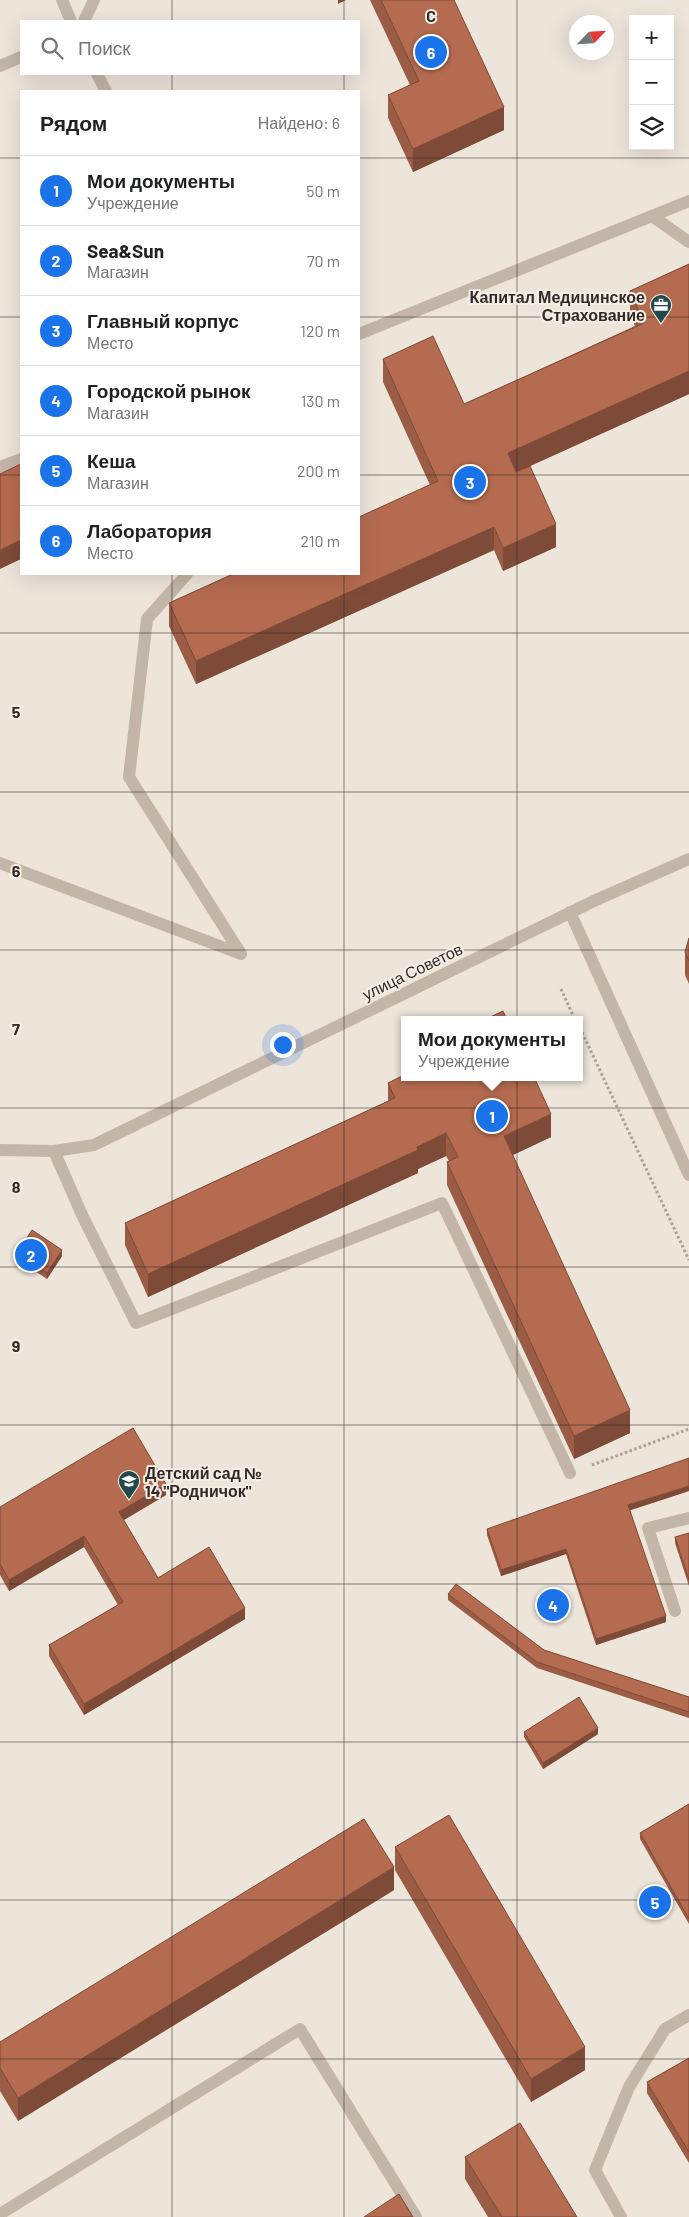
<!DOCTYPE html>
<html lang="ru">
<meta charset="utf-8">
<style>
:root{--surface:#fff;--page:#f2f2f2;--text:#202124;--muted:#757577;--line:#e0e0e0;--accent:#1a73e8}
body{margin:0;font-family:Barlow,sans-serif;background:var(--page);color:var(--text)}
.controls{position:absolute;right:15px;top:15px;display:grid;overflow:hidden;border-radius:0px;box-shadow:0 5px 20px #0002}
.controls button{width:45px;height:45px;display:grid;place-items:center;padding:0;border:0;border-bottom:1px solid var(--line);background:var(--surface);color:var(--text);font:25px sans-serif}
.compass{position:absolute;left:569px;top:15px;width:45px;height:45px;border-radius:50%;background:var(--surface);box-shadow:0 5px 20px #0002;rotate:65deg}
.you{position:absolute;left:282px;top:1044px;width:18px;height:18px;margin:-12px;border:4px solid #fff;border-radius:50%;background:#1a73e8;box-shadow:0 0 0 8px #1a73e833}
.badge{display:grid;place-items:center;width:32px;height:32px;border-radius:50%;background:var(--accent);color:#fff;font-size:16px;font-weight:700}
.pin{position:absolute;translate:-50% -50%;border:2px solid #fff;box-shadow:0 1px 5px #0006}
.popup{position:absolute;left:401px;top:1016px;width:182px;height:65px;box-sizing:border-box;display:grid;place-content:center;border-radius:0px;background:var(--surface);filter:drop-shadow(0 1px 4px #0005);font-size:16px;white-space:nowrap;color:var(--muted)}
.popup b{font-size:19px;color:var(--text)}
.popup::after{content:'';position:absolute;left:50%;top:100%;margin-left:-10px;border:10px solid transparent;border-top-color:var(--surface)}
.list{margin:0;padding:0;list-style:none}
h2{display:flex;justify-content:space-between;align-items:center;height:65px;margin:0;padding:0 20px;font-size:21px}
h2 small{font-size:16px;font-weight:400;color:var(--muted)}
.list li{display:grid;grid-template-columns:32px 1fr auto;gap:15px;align-items:center;box-sizing:border-box;height:70px;padding:0 20px;border-top:1px solid var(--line)}
.list b{display:block;font-size:19px;white-space:nowrap}
.list p{margin:0;font-size:16px;white-space:nowrap;color:var(--muted)}
.list em{font-size:16px;font-style:normal;color:var(--muted)}
.icon{flex:none;width:28px;height:28px;fill:none;stroke:currentColor;stroke-width:2;stroke-linecap:round;stroke-linejoin:round}
.map{position:relative;flex:none;width:689px;height:2217px;overflow:hidden}
.search{position:absolute;background:var(--surface);box-shadow:0 5px 20px #0002;left:20px;top:20px;width:340px;height:55px;display:flex;align-items:center;gap:12px;box-sizing:border-box;padding:0 18px;border-radius:0px;color:var(--muted);font-size:19px}
.panel{position:absolute;background:var(--surface);box-shadow:0 5px 20px #0002;left:20px;top:90px;width:340px;height:485px;border-radius:0px}
.map>svg:first-child{display:block}
.lines{fill:none;stroke-linecap:round;stroke-linejoin:round}
.path{stroke:#ae9f92;stroke-width:3;stroke-dasharray:2.5 2.5;stroke-linecap:butt}
.service{stroke:#c3b5a7;stroke-width:12}
.tertiary{stroke:#c3b5a7;stroke-width:12}
.wall{fill:#9b5c45}
.shaded-wall{fill:#7e4b38}
.building{fill:#b46b50;stroke:#7e4b38}
.grid{fill:none;stroke:#312a27;stroke-width:1;stroke-opacity:0.55}
.labels{text-anchor:middle;dominant-baseline:central;stroke-width:4;stroke-linejoin:round;paint-order:stroke}
.poi-label{font-size:16px;font-weight:bold;fill:#312a27;stroke:#f6eee5;text-anchor:end}
.street-label{font-size:16px;fill:#312a27;stroke:#f6eee5}
.grid-label{font-size:16px;text-anchor:middle;font-weight:bold;fill:#312a27;stroke:#f6eee5;stroke-width:4;stroke-linejoin:round;paint-order:stroke}
</style>
<div class="map">
<svg width="689" height="2217" viewBox="0 0 689 2217">
<rect width="100%" height="100%" fill="#ede4da"/>
<g class="lines">
<g class="path">
<path d="M561,989L575,1020"/>
<path d="M580,1028L689,1260"/>
<path d="M592,1465L689,1429"/>
</g>
<g class="service">
<path d="M62,0L71,21"/>
<path d="M84,21L94,0"/>
<path d="M0,66L21,57"/>
<path d="M97,74L106,91"/>
<path d="M652,216L689,242"/>
<path d="M359,334L689,201"/>
<path d="M0,467L21,459"/>
<path d="M0,863L241,954L129,777L147,619L187,574"/>
<path d="M54,1151L83,1217L136,1323L442,1203L570,1473"/>
<path d="M675,1611L648,1528L689,1518"/>
<path d="M0,2214L300,2029L416,2217"/>
<path d="M621,2217L595,2170L629,2087L665,2029L689,2015"/>
</g>
<g class="tertiary">
<path d="M570,912L689,1175"/>
<path d="M0,1150L54,1151L94,1145L596,900L689,859"/>
</g>
</g>
<g class="wall">
<path d="M370,0H454L504,130L413,172L388,118V95L410,85Z"/>
<path d="M689,264V394L530,466L556,547L503,571L494,550L196,684L169,626V603L430,485L383,382V359L464,404L635,326L630,314V291Z"/>
<path d="M689,938V984L685,975V952Z"/>
<path d="M424,1079L551,1137L513,1155L630,1433L574,1459L447,1185V1162L449,1161L446,1156L418,1169V1173L148,1297L125,1245V1223L388,1101V1083Z"/>
<path d="M17,1253L62,1256L47,1279L17,1259Z"/>
<path d="M689,1491L630,1510L666,1622L596,1645L566,1554L501,1576L487,1535V1529Z"/>
<path d="M166,1495L123,1520L158,1578L245,1619L84,1715L49,1656V1645L118,1605L84,1547L9,1591L0,1575V1507Z"/>
<path d="M689,1533V1586L675,1543V1537Z"/>
<path d="M448,1594L544,1650L689,1697V1718L537,1668L448,1600Z"/>
<path d="M524,1732L598,1734L543,1769L524,1737Z"/>
<path d="M689,1804V1924L640,1839V1833Z"/>
<path d="M395,1847L585,2070L531,2102L395,1870Z"/>
<path d="M394,1890L18,2121L0,2091V2042Z"/>
<path d="M689,2058V2163L647,2093V2082Z"/>
<path d="M465,2157L577,2217H488L465,2179Z"/>
</g>
<g class="shaded-wall">
<path d="M338,0H346L338,4Z"/>
<path d="M504,107V130L413,172V149Z"/>
<path d="M689,371V394L508,476V453Z"/>
<path d="M556,524V547L503,571V548Z"/>
<path d="M494,527V550L196,684V661Z"/>
<path d="M21,540V559L0,569V550Z"/>
<path d="M551,1114V1137L504,1159V1136Z"/>
<path d="M446,1133V1156L418,1169V1173L148,1297V1274Z"/>
<path d="M62,1250V1256L47,1279V1273Z"/>
<path d="M630,1410V1433L574,1459V1436Z"/>
<path d="M166,1484V1495L119,1523V1512Z"/>
<path d="M689,1486V1491L628,1511V1505Z"/>
<path d="M84,1536V1547L9,1591V1580Z"/>
<path d="M566,1549V1554L501,1576V1570Z"/>
<path d="M245,1608V1619L84,1715V1704Z"/>
<path d="M666,1616V1622L596,1645V1639Z"/>
<path d="M598,1728V1734L543,1769V1763Z"/>
<path d="M394,1867V1890L18,2121V2098Z"/>
<path d="M585,2047V2070L531,2102V2079Z"/>
</g>
<g class="building">
<path d="M381,0H454L504,107L413,149L388,95L419,81Z"/>
<path d="M689,264V371L508,453L516,472L530,466L556,524L503,548L494,527L196,661L169,603L233,574H359V517L438,481L383,359L433,336L464,404L644,323L630,291Z"/>
<path d="M21,464V540L0,550V474Z"/>
<path d="M689,938V961L685,952Z"/>
<path d="M503,1011L507,1020H484Z"/>
<path d="M404,1075V1077H423L424,1079L427,1077H534L551,1114L504,1136L630,1410L574,1436L447,1162L458,1157L446,1133L417,1147L418,1150L148,1274L125,1223L395,1098L388,1083Z"/>
<path d="M32,1230L62,1250L47,1273L17,1253Z"/>
<path d="M133,1428L166,1484L119,1512L158,1578L209,1547L245,1608L84,1704L49,1645L123,1602L84,1536L9,1580L0,1564V1507Z"/>
<path d="M689,1458V1486L628,1505L666,1616L596,1639L566,1549L501,1570L487,1529Z"/>
<path d="M689,1533V1580L675,1537Z"/>
<path d="M456,1584L544,1650L689,1697V1712L537,1662L448,1594Z"/>
<path d="M579,1697L598,1728L543,1763L524,1732Z"/>
<path d="M689,1804V1919L640,1833Z"/>
<path d="M449,1815L585,2047L531,2079L395,1847Z"/>
<path d="M364,1819L394,1867L18,2098L0,2068V2042Z"/>
<path d="M689,2058V2152L647,2082Z"/>
<path d="M520,2123L577,2217H502L465,2157Z"/>
<path d="M399,2194L413,2217H364Z"/>
</g>
<path class="grid" d="M172,0V21M344,0V21M517,0V2217M172,74V91M344,74V91M0,158H21M359,158H689M0,317H21M359,317H689M0,475H21M359,475H689M172,574V2217M344,574V2217M0,633H689M0,792H689M0,950H689M0,1108H689M0,1267H689M0,1425H689M0,1584H689M0,1742H689M0,1900H689M0,2059H689"/>
<defs>
<g id="office-pin" transform="scale(1.125)"><path d="M0 17L-7.5 6A9.5 9.5 0 1 1 7.5 6Z" fill="#22484c" stroke="#f6eee5"/><path d="M-6-3h4V-5.5h4V-3h4V5H-6ZM-1-4.5V-3h2v-1.5ZM-6 0V1H6V0Z" fill="#fff"/></g>
<g id="school-pin" transform="scale(1.125)"><path d="M0 17L-7.5 6A9.5 9.5 0 1 1 7.5 6Z" fill="#22484c" stroke="#f6eee5"/><path d="M0-5L7-2L0 1L-7-2ZM-4 1L0 2.5L4 1V4Q0 6-4 4Z" fill="#fff"/></g>
</defs>
<g fill-rule="evenodd">
<use href="#office-pin" x="661" y="305"/>
<use href="#school-pin" x="129" y="1481"/>
</g>
<g class="labels">
<g class="poi-label">
<text x="645" y="296">Капитал Медицинское<tspan x="645" dy="18">Страхование</tspan></text>
<text x="145" y="1472" text-anchor="start">Детский сад №<tspan x="145" dy="18">14 "Родничок"</tspan></text>
</g>
<g class="street-label">
<text transform="translate(412 971) rotate(-26)">улица Советов</text>
</g>
</g>
<g class="grid-label">
<text x="431" y="22">C</text>
<text x="16" y="718">5</text>
<text x="16" y="877">6</text>
<text x="16" y="1035">7</text>
<text x="16" y="1193">8</text>
<text x="16" y="1352">9</text>
</g>
</svg>
<div class="controls">
<button>+</button>
<button>−</button>
<button><svg class="icon" aria-label="layers" viewBox="0 0 24 24"><path d="M12 4l9 5-9 5-9-5zM3 14l9 5 9-5"/></svg></button>
</div>
<svg class="compass" viewBox="-18 -18 36 36"><path d="M0-13l5 13h-10z" fill="#e53935"/><path d="M0 13l5-13h-10z" fill="#757577"/></svg>
<div class="you"></div>
<div class="pin badge" style="left:492px;top:1116px">1</div>
<div class="popup"><b>Мои документы</b>Учреждение</div>
<div class="pin badge" style="left:31px;top:1255px">2</div>
<div class="pin badge" style="left:470px;top:482px">3</div>
<div class="pin badge" style="left:553px;top:1605px">4</div>
<div class="pin badge" style="left:655px;top:1902px">5</div>
<div class="pin badge" style="left:431px;top:52px">6</div>
<div class="search"><svg class="icon" aria-label="search" viewBox="0 0 24 24"><circle cx="10" cy="10" r="6"/><path d="M15 15l6 6"/></svg>Поиск</div>
<section class="panel">
<h2>Рядом<small>Найдено: 6</small></h2>
<ul class="list">
<li><span class="badge">1</span><div><b>Мои документы</b><p>Учреждение</p></div><em>50 m</em></li>
<li><span class="badge">2</span><div><b>Sea&amp;Sun</b><p>Магазин</p></div><em>70 m</em></li>
<li><span class="badge">3</span><div><b>Главный корпус</b><p>Место</p></div><em>120 m</em></li>
<li><span class="badge">4</span><div><b>Городской рынок</b><p>Магазин</p></div><em>130 m</em></li>
<li><span class="badge">5</span><div><b>Кеша</b><p>Магазин</p></div><em>200 m</em></li>
<li><span class="badge">6</span><div><b>Лаборатория</b><p>Место</p></div><em>210 m</em></li>
</ul>
</section>
</div>
